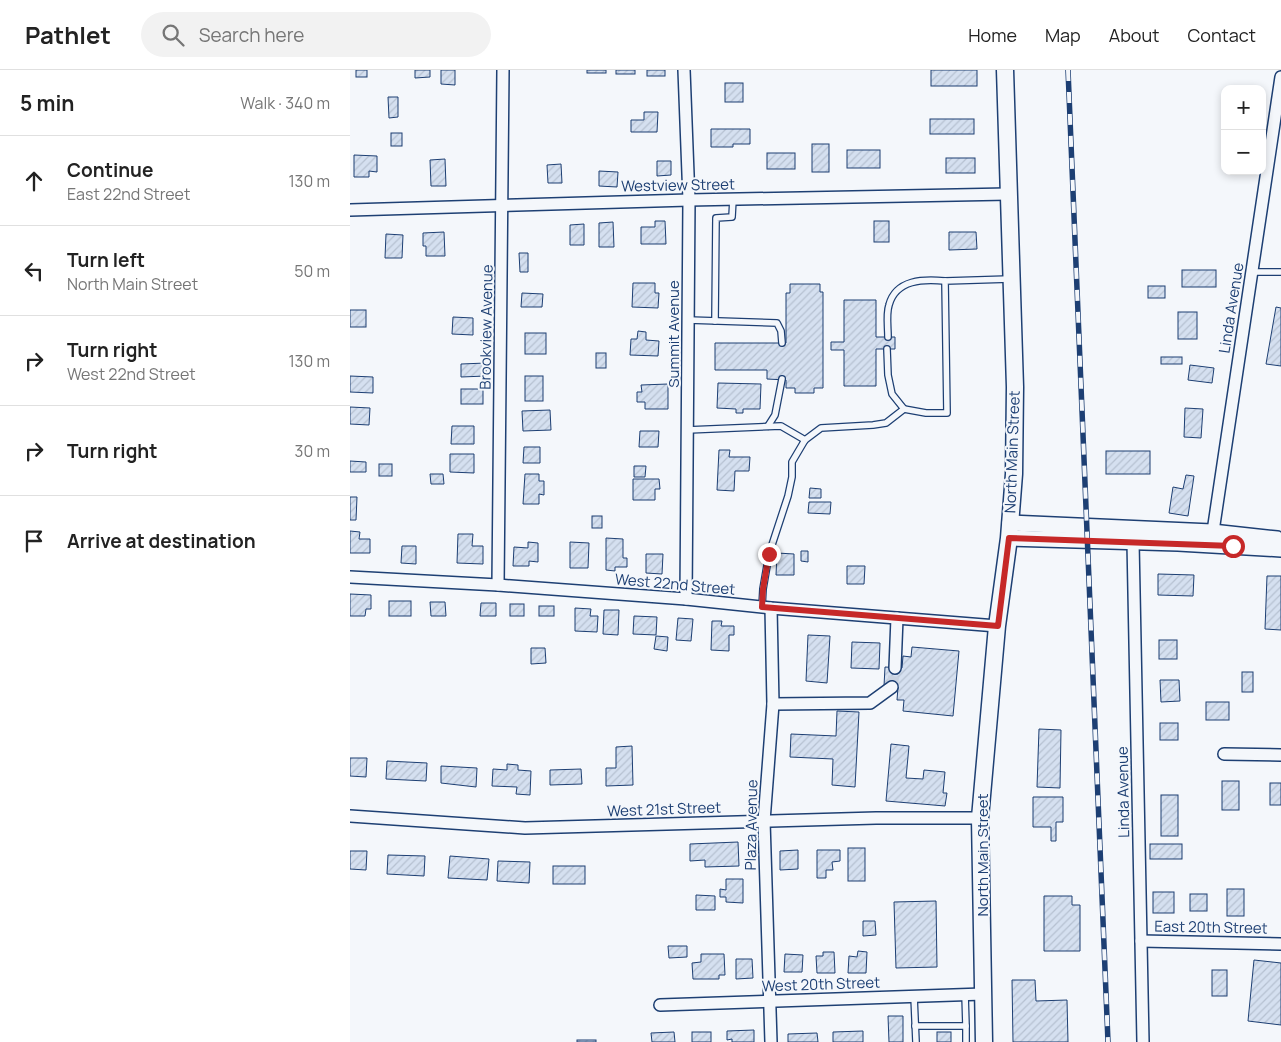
<!DOCTYPE html>
<meta charset="utf-8">
<style>
:root{--surface:#fff;--page:#f2f2f2;--text:#222;--muted:#767676;--line:#e0e0e0}
body{margin:0;font-family:Manrope,sans-serif;background:var(--page);color:var(--text)}
.controls{position:absolute;right:15px;top:15px;display:grid;overflow:hidden;border-radius:10px;box-shadow:0 2px 8px #0003}
.controls button{width:45px;height:45px;display:grid;place-items:center;padding:0;border:0;border-bottom:1px solid var(--line);background:var(--surface);color:var(--text);font:25px sans-serif}
.stop{position:absolute;width:15px;height:15px;margin:-11px;border:4px solid #c62828;border-radius:50%;background:#fff}
.stop.end{background:#c62828;border-color:#fff;box-shadow:0 1px 5px #0008}
.list{margin:0;padding:0;list-style:none}
h2{display:flex;justify-content:space-between;align-items:center;height:65px;margin:0;padding:0 20px;font-size:21px}
h2 small{font-size:16px;font-weight:400;color:var(--muted)}
.list li{display:grid;grid-template-columns:32px 1fr auto;gap:15px;align-items:center;box-sizing:border-box;height:90px;padding:0 20px;border-top:1px solid var(--line)}
.list b{display:block;font-size:19px;white-space:nowrap}
.list p{margin:0;font-size:16px;white-space:nowrap;color:var(--muted)}
.list em{font-size:16px;font-style:normal;color:var(--muted)}
.icon{flex:none;width:28px;height:28px;fill:none;stroke:currentColor;stroke-width:2;stroke-linecap:round;stroke-linejoin:round}
.map{position:relative;flex:none;width:931px;height:972px;overflow:hidden}
header{display:flex;align-items:center;gap:30px;box-sizing:border-box;height:70px;padding:0 25px;background:var(--surface);border-bottom:1px solid var(--line)}
header strong{font-size:24px}
nav{display:flex;gap:28px;margin-inline-start:auto;font-size:18px}
.search{width:350px;height:45px;background:var(--page);display:flex;align-items:center;gap:12px;box-sizing:border-box;padding:0 18px;border-radius:28px;color:var(--muted);font-size:19px}
main{display:flex}
aside{flex:1;background:var(--surface)}
.map>svg:first-child{display:block}
.building{fill:url(#building-hatch);stroke:#1d3f73}
.lines{fill:none;stroke-linecap:round;stroke-linejoin:round}
.street-tunnel{stroke:#c9d2e0;stroke-width:11;stroke-dasharray:11 5.5;stroke-linecap:butt}
.lane-casing{stroke:#1d3f73;stroke-width:8}
.street-casing{stroke:#1d3f73;stroke-width:14}
.secondary-casing{stroke:#1d3f73;stroke-width:18}
.primary-casing{stroke:#1d3f73;stroke-width:19}
.lane{stroke:#f4f7fb;stroke-width:5.5}
.street{stroke:#f4f7fb;stroke-width:11}
.secondary{stroke:#f4f7fb;stroke-width:15}
.primary{stroke:#f4f7fb;stroke-width:16}
.rail-casing{stroke:#1d3f73;stroke-width:5.5}
.rail{stroke:#f4f7fb;stroke-width:4;stroke-dasharray:11;stroke-linecap:butt}
.route{stroke:#c62828;stroke-width:6}
.labels{text-anchor:middle;dominant-baseline:central;stroke-width:4;stroke-linejoin:round;paint-order:stroke}
.street-label{font-size:15px;fill:#1d3f73;stroke:#f4f7fb}
</style>
<header>
<strong>Pathlet</strong>
<div class="search"><svg class="icon" aria-label="search" viewBox="0 0 24 24"><circle cx="10" cy="10" r="6"/><path d="M15 15l6 6"/></svg>Search here</div>
<nav><a>Home</a><a>Map</a><a>About</a><a>Contact</a></nav>
</header>
<main>
<aside>
<h2>5 min<small>Walk · 340 m</small></h2>
<ul class="list">
<li><svg class="icon" aria-label="ahead" viewBox="0 0 24 24"><path d="M12 20V5M6 11l6-6 6 6"/></svg><div><b>Continue</b><p>East 22nd Street</p></div><em>130 m</em></li>
<li><svg class="icon" aria-label="left" viewBox="0 0 24 24"><path d="M17 20v-9H6M10 6l-5 5 5 5"/></svg><div><b>Turn left</b><p>North Main Street</p></div><em>50 m</em></li>
<li><svg class="icon" aria-label="right" viewBox="0 0 24 24"><path d="M7 20v-9h11M14 6l5 5-5 5"/></svg><div><b>Turn right</b><p>West 22nd Street</p></div><em>130 m</em></li>
<li><svg class="icon" aria-label="right" viewBox="0 0 24 24"><path d="M7 20v-9h11M14 6l5 5-5 5"/></svg><div><b>Turn right</b></div><em>30 m</em></li>
<li><svg class="icon" aria-label="arrive" viewBox="0 0 24 24"><path d="M6 21V4h12l-3 4 3 4H6"/></svg><div><b>Arrive at destination</b></div></li>
</ul>
</aside>
<div class="map">
<svg width="931" height="972" viewBox="0 0 931 972">
<defs>
<pattern id="building-hatch" width="6" height="6" patternUnits="userSpaceOnUse" patternTransform="scale(1.25)"><rect width="6" height="6" fill="#d5e0f0"/><path d="M-1 1l2-2M0 6l6-6M5 7l2-2" fill="none" stroke="#b6c1d1"/></pattern>
</defs>
<rect width="100%" height="100%" fill="#f4f7fb"/>
<g class="building">
<rect x="6" y="0" width="11" height="7"/>
<path d="M65,0H80V7L65,8Z"/>
<path d="M91,0H105V15L91,14Z"/>
<rect x="237" y="0" width="19" height="3"/>
<rect x="266" y="0" width="19" height="4"/>
<rect x="297" y="0" width="18" height="6"/>
<rect x="581" y="0" width="46" height="16"/>
<rect x="375" y="13" width="18" height="19"/>
<path d="M38,27H48V47L39,48Z"/>
<path d="M294,42H308L307,62H281V50H294Z"/>
<rect x="580" y="49" width="44" height="15"/>
<path d="M361,59H400V74H383V77H361Z"/>
<rect x="41" y="63" width="11" height="13"/>
<rect x="462" y="74" width="17" height="28"/>
<rect x="497" y="80" width="33" height="18"/>
<rect x="417" y="83" width="28" height="16"/>
<path d="M4,85L27,86V102L19,101V107H4Z"/>
<rect x="596" y="88" width="29" height="15"/>
<path d="M95,89L96,116H81L80,90Z"/>
<path d="M307,91H321V105L307,106Z"/>
<path d="M211,94L212,113H198L197,95Z"/>
<path d="M249,101L268,102L267,117L249,116Z"/>
<path d="M305,151H315L316,174H291V157H305Z"/>
<rect x="524" y="151" width="15" height="21"/>
<path d="M263,152L264,177H249V153Z"/>
<path d="M234,154V175H220V155Z"/>
<path d="M94,162L95,186H76V176H73V163Z"/>
<path d="M599,162H626L627,179L599,180Z"/>
<path d="M36,164L53,165L52,188H35Z"/>
<path d="M169,183H178V202H170Z"/>
<rect x="832" y="200" width="34" height="17"/>
<path d="M283,213H305V223H309L308,238L282,237Z"/>
<path d="M440,214H470V222H473V318H464V323H445V318H436V310L417,309V300H365V273H436V223H440Z"/>
<rect x="798" y="216" width="17" height="12"/>
<path d="M172,223L193,224L192,237H171Z"/>
<path d="M494,230H526V267H545V279H526V316H494V280H481V272H494Z"/>
<path d="M926,237L931,238V296L916,294Z"/>
<rect x="0" y="240" width="16" height="17"/>
<rect x="828" y="242" width="19" height="27"/>
<path d="M103,247L123,248V265L102,264Z"/>
<path d="M288,261L296,262V270L309,271L308,286L280,285L281,269H287Z"/>
<rect x="175" y="263" width="21" height="21"/>
<rect x="246" y="283" width="10" height="15"/>
<rect x="811" y="287" width="21" height="7"/>
<path d="M136,293V306L111,307V294Z"/>
<path d="M840,295L864,298L862,313L838,310Z"/>
<path d="M0,306L23,307V323L0,322Z"/>
<rect x="175" y="306" width="18" height="25"/>
<path d="M368,313L411,314L410,339H393V343H386V339L367,338Z"/>
<path d="M318,314V339H295V332H287V322H292L291,315Z"/>
<rect x="111" y="319" width="22" height="15"/>
<path d="M0,337L20,338L19,355L0,354Z"/>
<path d="M835,338L853,339L851,368L834,367Z"/>
<path d="M200,340L201,360L173,361L172,341Z"/>
<path d="M102,356H124V374H101Z"/>
<path d="M290,361H309L308,377H289Z"/>
<path d="M174,377H190V393H173Z"/>
<path d="M369,380H380L379,387H400L399,401H385L384,421L367,420Z"/>
<rect x="756" y="381" width="44" height="23"/>
<path d="M100,384H124V403L100,402Z"/>
<path d="M0,391L16,392V402H0Z"/>
<rect x="29" y="394" width="13" height="12"/>
<path d="M284,396H296L295,407H284Z"/>
<path d="M80,404H93L94,414H81Z"/>
<path d="M175,404H189V411H194V425L189,424V434H173Z"/>
<path d="M836,405L844,406L838,446L819,443L823,417L833,419Z"/>
<path d="M283,409H309L310,419H305V430H283Z"/>
<path d="M460,418L471,419V428H459Z"/>
<path d="M0,427H7L6,450H0Z"/>
<path d="M459,432H481L480,444L458,443Z"/>
<rect x="242" y="446" width="10" height="12"/>
<path d="M0,461L10,462L9,469H20V483H0Z"/>
<path d="M108,464H123L122,476H133V494L107,493Z"/>
<path d="M256,468L273,469V488H277V497H265V501L256,500Z"/>
<path d="M178,472L188,473V492L179,491V496H163L164,477L178,478Z"/>
<path d="M220,472L239,473L238,498H220Z"/>
<path d="M52,476H66V494L51,493Z"/>
<path d="M451,481H458V492L451,491Z"/>
<path d="M427,483L444,484V505H426Z"/>
<path d="M296,484H313L312,504L296,503Z"/>
<path d="M497,496H515L514,514H497Z"/>
<path d="M808,504L844,505L843,526L808,525Z"/>
<path d="M917,506H931V560L915,559Z"/>
<path d="M0,524L21,525V539H16L15,546H0Z"/>
<rect x="39" y="531" width="22" height="15"/>
<path d="M80,532H95L96,546H81Z"/>
<path d="M131,533H146V546H130Z"/>
<rect x="160" y="534" width="14" height="12"/>
<rect x="189" y="536" width="15" height="10"/>
<path d="M225,538L241,539L240,546H248L247,562L225,561Z"/>
<path d="M254,540H269L268,565L253,564Z"/>
<path d="M284,546L307,547L306,565L283,564Z"/>
<path d="M328,548L343,549L341,571L326,570Z"/>
<path d="M362,551H372L371,556H384V565H379V581L361,580Z"/>
<path d="M458,565L480,566L477,613L456,611Z"/>
<path d="M306,566L318,567L317,581L304,579Z"/>
<rect x="809" y="570" width="18" height="19"/>
<path d="M502,572L530,573L529,599L501,598Z"/>
<path d="M562,577L609,581L603,646L553,641L554,630H547L548,617L534,616L535,597L552,598L553,586L561,587Z"/>
<path d="M181,578H195L196,593L181,594Z"/>
<rect x="892" y="602" width="11" height="20"/>
<path d="M810,610H829L830,631L811,632Z"/>
<rect x="856" y="632" width="23" height="18"/>
<path d="M487,641L509,642L505,717L482,715L483,689L440,687L441,664L486,666Z"/>
<rect x="810" y="653" width="18" height="17"/>
<path d="M689,659L711,660L710,718L687,717Z"/>
<path d="M541,674L559,676L556,708L573,709L574,700L595,702L593,723H597L595,736L536,731Z"/>
<path d="M282,676L283,715L256,716V698H266V677Z"/>
<path d="M0,688H17L16,707L0,706Z"/>
<path d="M37,691L77,693L76,711L36,709Z"/>
<path d="M157,694L168,695V700L181,701L180,725L166,724L167,717L142,716L143,699L157,700Z"/>
<path d="M91,696L127,698L126,717L91,713Z"/>
<path d="M231,699L232,714L200,715V700Z"/>
<rect x="872" y="711" width="17" height="29"/>
<rect x="920" y="713" width="11" height="22"/>
<rect x="811" y="725" width="17" height="41"/>
<path d="M683,727H713V752H706V771H701V757H683Z"/>
<path d="M388,772L389,796L355,797V790L340,791V774Z"/>
<rect x="800" y="774" width="32" height="15"/>
<rect x="498" y="778" width="17" height="33"/>
<path d="M448,780V799L430,800V781Z"/>
<path d="M467,780H490V791L482,792L483,800H476V808H467Z"/>
<path d="M0,781H17L16,800L0,799Z"/>
<path d="M38,785L75,786L74,806L37,804Z"/>
<path d="M100,786L139,789L137,810L98,808Z"/>
<path d="M148,791L180,792L179,813L147,811Z"/>
<rect x="203" y="796" width="32" height="18"/>
<path d="M376,809H393V833L376,832V827H370V819L376,820Z"/>
<rect x="877" y="819" width="17" height="27"/>
<rect x="803" y="822" width="21" height="21"/>
<rect x="840" y="824" width="17" height="17"/>
<path d="M346,825L365,826V840H346Z"/>
<path d="M694,826H722V835H730V881H694Z"/>
<path d="M586,831L587,897L546,898L544,832Z"/>
<path d="M513,851H525L526,865L513,866Z"/>
<path d="M318,876H337V887L319,888Z"/>
<path d="M508,881L517,882L516,903H498L499,886L507,887Z"/>
<path d="M473,882H484L485,903H467L466,886H473Z"/>
<path d="M351,884H374L375,905H369V909H343L342,893L351,892Z"/>
<path d="M435,884L453,885L452,902H434Z"/>
<path d="M386,889H402L403,908L386,909Z"/>
<path d="M904,890L931,893V955L898,951Z"/>
<rect x="862" y="900" width="15" height="26"/>
<path d="M662,910H685L686,931L717,930L718,972H663Z"/>
<path d="M538,946H553V972H539Z"/>
<path d="M404,960V972H382V969L377,970V961Z"/>
<path d="M513,961V972H483V962Z"/>
<path d="M324,962L325,972H302L301,963Z"/>
<rect x="342" y="962" width="19" height="10"/>
<rect x="587" y="962" width="14" height="10"/>
<path d="M467,963L468,972H438V964Z"/>
<rect x="227" y="970" width="19" height="2"/>
</g>
<g class="lines">
<path class="street-tunnel" d="M542,617L545,598"/>
<g class="lane-casing">
<g id="lane">
<path d="M902,202H931"/>
<path d="M338,250L427,253L431,261L432,273"/>
<path d="M365,251L366,148L382,147L383,129"/>
<path d="M538,267C538,257 536,244 539,235C546,209 574,209 595,211"/>
<path d="M537,279L538,305L542,324L554,339"/>
<path d="M418,356L425,345L432,309"/>
<path d="M337,360L431,356L455,370"/>
<path d="M412,537L413,519L419,484L438,426L442,407V392L455,370L471,358L523,355L536,353L554,339L576,343H597L595,211L660,209"/>
<path d="M564,926L566,972"/>
<path d="M565,956H616L615,924"/>
<path d="M616,956V972"/>
</g>
</g>
<g class="street-casing">
<g id="street">
<path d="M334,0L339,130L336,529"/>
<path d="M0,140L339,130L658,124"/>
<path d="M862,468L931,7"/>
<path d="M783,472L793,972"/>
<path d="M0,507L148,515L336,529L421,538L647,556"/>
<path d="M148,515L153,0"/>
<path d="M545,598L547,548"/>
<path d="M423,634L520,633L542,617"/>
<path d="M874,684L931,685"/>
<path d="M0,746L175,758L526,748H630"/>
<path d="M791,871L931,874"/>
<path d="M310,935L633,924"/>
<path d="M421,972L414,751L423,634L421,538"/>
</g>
</g>
<g class="secondary-casing">
<g id="secondary">
<path d="M660,453L862,462L927,469"/>
<path d="M659,468L828,473L931,479"/>
</g>
</g>
<g class="primary-casing">
<path id="primary" d="M634,972L630,748L647,556L659,468L664,404L665,317L655,0"/>
</g>
<use href="#lane" class="lane"/>
<use href="#street" class="street"/>
<use href="#secondary" class="secondary"/>
<use href="#primary" class="primary"/>
<g class="rail-casing">
<path id="rail" d="M718,0L758,972"/>
</g>
<use href="#rail" class="rail"/>
</g>
<g class="lines">
<path class="route" d="M419,484L413,519L412,537L648,556L659,468L883,476"/>
</g>
<g class="labels">
<g class="street-label">
<text transform="translate(328 115) rotate(-1)">Westview Street</text>
<text transform="translate(881 238) rotate(-81)">Linda Avenue</text>
<text transform="translate(136 257) rotate(-89)">Brookview Avenue</text>
<text transform="translate(323 264) rotate(-90)">Summit Avenue</text>
<text transform="translate(662 382) rotate(-88)">North Main Street</text>
<text transform="translate(325 514) rotate(5)">West 22nd Street</text>
<text transform="translate(773 722) rotate(-91)">Linda Avenue</text>
<text transform="translate(314 739) rotate(-2)">West 21st Street</text>
<text transform="translate(401 755) rotate(-89)">Plaza Avenue</text>
<text transform="translate(632 785) rotate(-90)">North Main Street</text>
<text transform="translate(861 857) rotate(1)">East 20th Street</text>
<text transform="translate(471 914) rotate(-2)">West 20th Street</text>
</g>
</g>
</svg>
<div class="controls">
<button>+</button>
<button>−</button>
</div>
<div class="stop" style="left:883px;top:476px"></div>
<div class="stop end" style="left:419px;top:484px"></div>
</div>
</main>
